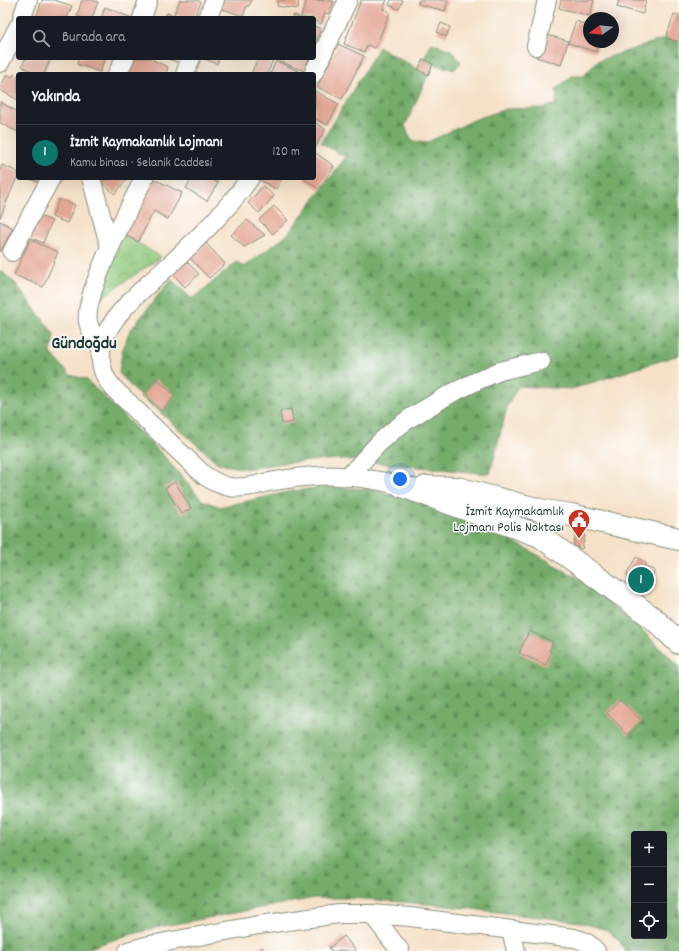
<!DOCTYPE html>
<html lang="tr">
<meta charset="utf-8">
<style>
:root{--surface:#171b24;--page:#242831;--text:#f1f3f6;--muted:#9ea1a6;--line:#363941;--accent:#0f766e}
body{margin:0;font-family:Dekko,sans-serif;background:var(--page);color:var(--text)}
.controls{position:absolute;right:12px;bottom:12px;display:grid;overflow:hidden;border-radius:4px;box-shadow:0 4px 16px #0002}
.controls button{width:36px;height:36px;display:grid;place-items:center;padding:0;border:0;border-bottom:1px solid var(--line);background:var(--surface);color:var(--text);font:20px sans-serif}
.compass{position:absolute;left:583px;top:12px;width:36px;height:36px;border-radius:50%;background:var(--surface);box-shadow:0 4px 16px #0002;rotate:255deg}
.you{position:absolute;left:400px;top:479px;width:14px;height:14px;margin:-10px;border:3px solid #fff;border-radius:50%;background:#1a73e8;box-shadow:0 0 0 6px #1a73e833}
.badge{display:grid;place-items:center;width:26px;height:26px;border-radius:50%;background:var(--accent);color:#fff;font-size:13px;font-weight:700}
.pin{position:absolute;translate:-50% -50%;border:2px solid #fff;box-shadow:0 1px 4px #0006}
.list{margin:0;padding:0;list-style:none}
h2{display:flex;justify-content:space-between;align-items:center;height:52px;margin:0;padding:0 16px;font-size:17px}
h2 small{font-size:13px;font-weight:400;color:var(--muted)}
.list li{display:grid;grid-template-columns:26px 1fr auto;gap:12px;align-items:center;box-sizing:border-box;height:56px;padding:0 16px;border-top:1px solid var(--line)}
.list b{display:block;font-size:15px;white-space:nowrap}
.list p{margin:0;font-size:13px;white-space:nowrap;color:var(--muted)}
.list em{font-size:13px;font-style:normal;color:var(--muted)}
.icon{flex:none;width:22px;height:22px;fill:none;stroke:currentColor;stroke-width:2;stroke-linecap:round;stroke-linejoin:round}
.map{position:relative;flex:none;width:679px;height:951px;overflow:hidden}
.search{position:absolute;background:var(--surface);box-shadow:0 4px 16px #0002;left:16px;top:16px;width:300px;height:44px;display:flex;align-items:center;gap:10px;box-sizing:border-box;padding:0 14px;border-radius:4px;color:var(--muted);font-size:15px}
.panel{position:absolute;background:var(--surface);box-shadow:0 4px 16px #0002;left:16px;top:72px;width:300px;height:108px;border-radius:4px}
.map>svg:first-child{display:block}
.forest{fill:url(#forest-firs);stroke:#4a7450;fill-rule:evenodd}
.park{fill:url(#park-crowns);stroke:#588258}
.building{fill:#e3a795}
.lines{fill:none;stroke-linecap:round;stroke-linejoin:round}
.minor-casing{stroke:#8a8f7e;stroke-width:20}
.major-casing{stroke:#8a8f7e;stroke-width:24}
.minor{stroke:#fff;stroke-width:18}
.major{stroke:#fff;stroke-width:22}
.labels{text-anchor:middle;dominant-baseline:central;stroke-width:3;stroke-linejoin:round;paint-order:stroke}
.poi-label{font-size:14px;fill:#1f3d34;stroke:#fff;text-anchor:end}
.district-label{font-size:18px;font-weight:bold;fill:#1f3d34;stroke:#fff}
</style>
<div class="map">
<svg width="679" height="951" viewBox="0 0 679 951">
<defs>
<pattern id="forest-firs" width="22" height="20" patternUnits="userSpaceOnUse"><rect width="22" height="20" fill="#74ac6b"/><path d="M5 1l3.5 6h-7zM16 11l3.5 6h-7z" fill="#5f8d59"/></pattern>
<pattern id="park-crowns" width="20" height="18" patternUnits="userSpaceOnUse"><rect width="20" height="18" fill="#90c87b"/><path d="M2 6a3 3 0 1 1 6 0M12 15a3 3 0 1 1 6 0" fill="none" stroke="#75a466"/></pattern>
</defs>
<rect width="100%" height="100%" fill="#fff"/>
<filter id="ink" filterUnits="userSpaceOnUse"><feTurbulence type="fractalNoise" baseFrequency=".025" numOctaves="2"/><feDisplacementMap in="SourceGraphic" scale="8" xChannelSelector="R" yChannelSelector="G"/><feConvolveMatrix kernelMatrix="1 2 1 2 8 2 1 2 1" color-interpolation-filters="sRGB"/></filter>
<filter id="wash" filterUnits="userSpaceOnUse"><feTurbulence type="fractalNoise" baseFrequency=".012" numOctaves="4" result="noise"/><feDisplacementMap in="SourceGraphic" scale="16" xChannelSelector="R" yChannelSelector="G"/><feGaussianBlur stdDeviation="0.9" result="paint"/><feColorMatrix in="noise" values="0 0 0 0 0 0 0 0 0 0 0 0 0 0 0 0 0 1.4 0 .05"/><feComposite in="paint" operator="in"/></filter>
<g filter="url(#wash)">
<rect width="100%" height="100%" fill="#f5e1c8"/>
<g class="forest">
<path d="M666,38L679,42V355L572,389L518,386L507,407L490,474L337,459L283,463L246,469L219,464L133,389L119,373L122,352L129,332L171,279L192,299L237,262L244,267L287,235L346,157L321,143L379,47L418,69L432,43L451,50L461,62L454,70L433,64L405,126L412,141L426,143L476,119L506,109L544,108L556,104L557,88L572,76H584L597,61Z"/>
<path d="M0,270L15,283L54,334L51,353L70,375L86,379L164,456L202,500L220,507L292,491L326,487L368,489L423,502L463,516L529,550L580,579L644,632L679,666V951H625L619,940L606,930L579,922L439,905L351,898H314L164,926L125,936L80,951H0ZM634,834H664V936H634Z"/>
</g>
<path class="park" d="M123,234L161,257L96,301Z"/>
<g id="blocks">
<g class="building">
<path d="M42,0H54L72,6L67,18H36Z"/>
<path d="M82,0H93L98,2L92,18H83L77,16Z"/>
<path d="M180,0H196L201,2L194,18H183L174,14Z"/>
<path d="M223,0H252L249,6H247L243,16L220,8Z"/>
<path d="M278,0H299L298,9L277,6Z"/>
<path d="M307,0L334,1L329,14L325,13L321,24L314,21V18H306L301,16Z"/>
<path d="M361,0H387L383,9L390,12L375,48L367,45L364,52L344,44Z"/>
<path d="M391,0H403L399,9L389,5Z"/>
<path d="M419,0H448L445,11L418,4Z"/>
<path d="M561,0H594L590,16L559,8Z"/>
<path d="M619,0H646L643,14L617,7Z"/>
<path d="M105,7L132,18H101Z"/>
<path d="M167,13L179,18H165Z"/>
<path d="M674,14L679,15V42L666,38Z"/>
<path d="M294,15L302,18H293Z"/>
<path d="M576,21L589,26V42H599L596,52L568,43Z"/>
<path d="M441,23L450,27L446,37L437,32Z"/>
<path d="M314,26L321,29L314,46Z"/>
<path d="M544,34L568,41L561,65L536,57Z"/>
<path d="M338,44L364,56L342,99L317,87Z"/>
<path d="M26,58H51L44,74H35L22,66Z"/>
<path d="M79,58H105L100,72L77,64Z"/>
<path d="M132,58H153V60L168,67L166,74H126Z"/>
<path d="M166,58H181L179,63Z"/>
<path d="M202,58H219L217,64Z"/>
<path d="M258,58H268L273,60L267,74H251Z"/>
<path d="M284,58H309L304,71L282,62Z"/>
<path d="M423,59L433,64L428,75L418,70Z"/>
<path d="M276,61L299,71L298,74H270Z"/>
<path d="M7,74L13,77L14,74L18,76V100L0,90V88Z"/>
<path d="M315,91L339,104L327,125L314,118Z"/>
<path d="M0,102L18,112V132L0,123Z"/>
<path d="M314,122L325,129L316,146L314,145Z"/>
<path d="M314,152L334,166L319,189L303,178H314Z"/>
<path d="M2,165L18,172V175L0,218V170Z"/>
<path d="M27,178H43L41,183Z"/>
<path d="M106,178H127L115,194L102,183Z"/>
<path d="M192,178H209L218,183L207,201L186,188Z"/>
<path d="M261,178H282L276,189L260,180Z"/>
<path d="M154,179L182,193L168,219L154,211L138,242L123,234Z"/>
<path d="M263,186L274,196L259,213L248,203Z"/>
<path d="M59,199L75,205L67,223L52,217Z"/>
<path d="M274,206L288,220L273,234L259,220Z"/>
<path d="M36,214L52,221L43,243L26,236Z"/>
<path d="M247,220L265,235L244,247L231,235Z"/>
<path d="M0,221L13,228L0,252Z"/>
<path d="M30,240L58,252L43,287L14,275Z"/>
<path d="M206,243L225,264L209,278L190,258Z"/>
<path d="M187,262L199,274L185,287L173,274Z"/>
<path d="M156,379L175,395L162,411L143,395Z"/>
<path d="M291,409L293,422L282,424L280,411Z"/>
<path d="M175,482L191,508L182,514L165,488Z"/>
<path d="M576,533L585,535L582,549L573,546Z"/>
<path d="M636,557L646,563L644,565L655,571L651,579L654,580L649,588L641,583L640,585L631,580L632,578L626,575Z"/>
<path d="M529,631L553,642L549,651L551,652L546,665L519,653Z"/>
<path d="M620,700L642,721L628,735L607,713Z"/>
<path d="M344,936L356,951H331L329,948Z"/>
<path d="M262,947L265,951H257Z"/>
</g>
</g>
</g>
<g filter="url(#ink)">
<use href="#blocks" fill-opacity="0" stroke="#8a8f7e" stroke-width="1"/>
<g class="lines">
<g class="minor-casing">
<g id="minor">
<path d="M22,18L28,0"/>
<path d="M142,18L148,0"/>
<path d="M207,18L215,0"/>
<path d="M536,46L547,0"/>
<path d="M0,63L18,27"/>
<path d="M117,74L125,58"/>
<path d="M185,74L191,58"/>
<path d="M313,74L348,0"/>
<path d="M91,178L110,248"/>
<path d="M250,178C228,209 201,235 174,261C153,280 118,308 106,334C99,347 99,364 106,378C112,389 124,398 133,407C156,430 181,453 205,476C213,481 221,486 230,487C243,489 257,485 269,482C284,479 299,477 315,476C344,474 374,479 402,486"/>
<path d="M12,252L34,209L51,178"/>
<path d="M102,345C95,338 90,331 88,322C83,293 130,207 144,178"/>
<path d="M348,477L379,443L395,429L410,418L450,394L481,379L500,371L541,361"/>
<path d="M372,914L400,951"/>
<path d="M511,930L516,951"/>
<path d="M128,951L150,945L259,925L339,914H372L410,917L574,938C583,940 590,943 596,951"/>
</g>
</g>
<g class="major-casing">
<g id="major">
<path d="M402,486L540,536L653,618L679,643"/>
<path d="M426,487L457,488L544,511L571,515L679,539"/>
</g>
</g>
<use href="#minor" class="minor"/>
<use href="#major" class="major"/>
</g>
</g>
<defs>
<g id="civic-pin" transform="scale(1.15)"><path d="M0 17L-7.5 6A9.5 9.5 0 1 1 7.5 6Z" fill="#c8321e" stroke="#fff"/><path d="M-.6-6.5H3V-4.5H.6V-3L4-1V1h2V6H-6V1h2V-1L-.6-3ZM-1.2 2.5V6h2.4V2.5Z" fill="#fff"/></g>
</defs>
<g fill-rule="evenodd">
<use href="#civic-pin" x="579" y="520"/>
</g>
<g class="labels">
<g class="poi-label">
<text x="564" y="512">İzmit Kaymakamlık<tspan x="564" dy="16">Lojmanı Polis Noktası</tspan></text>
</g>
<g class="district-label">
<text x="84" y="344">Gündoğdu</text>
</g>
</g>
</svg>
<div class="controls">
<button>+</button>
<button>−</button>
<button><svg class="icon" aria-label="locate" viewBox="0 0 24 24"><circle cx="12" cy="12" r="6"/><path d="M12 2v4M12 18v4M2 12h4M18 12h4"/></svg></button>
</div>
<svg class="compass" viewBox="-18 -18 36 36"><path d="M0-13l5 13h-10z" fill="#e53935"/><path d="M0 13l5-13h-10z" fill="#9ea1a6"/></svg>
<div class="you"></div>
<div class="pin badge" style="left:641px;top:580px">1</div>
<div class="search"><svg class="icon" aria-label="search" viewBox="0 0 24 24"><circle cx="10" cy="10" r="6"/><path d="M15 15l6 6"/></svg>Burada ara</div>
<section class="panel">
<h2>Yakında<small></small></h2>
<ul class="list">
<li><span class="badge">1</span><div><b>İzmit Kaymakamlık Lojmanı</b><p>Kamu binası · Selanik Caddesi</p></div><em>120 m</em></li>
</ul>
</section>
</div>
